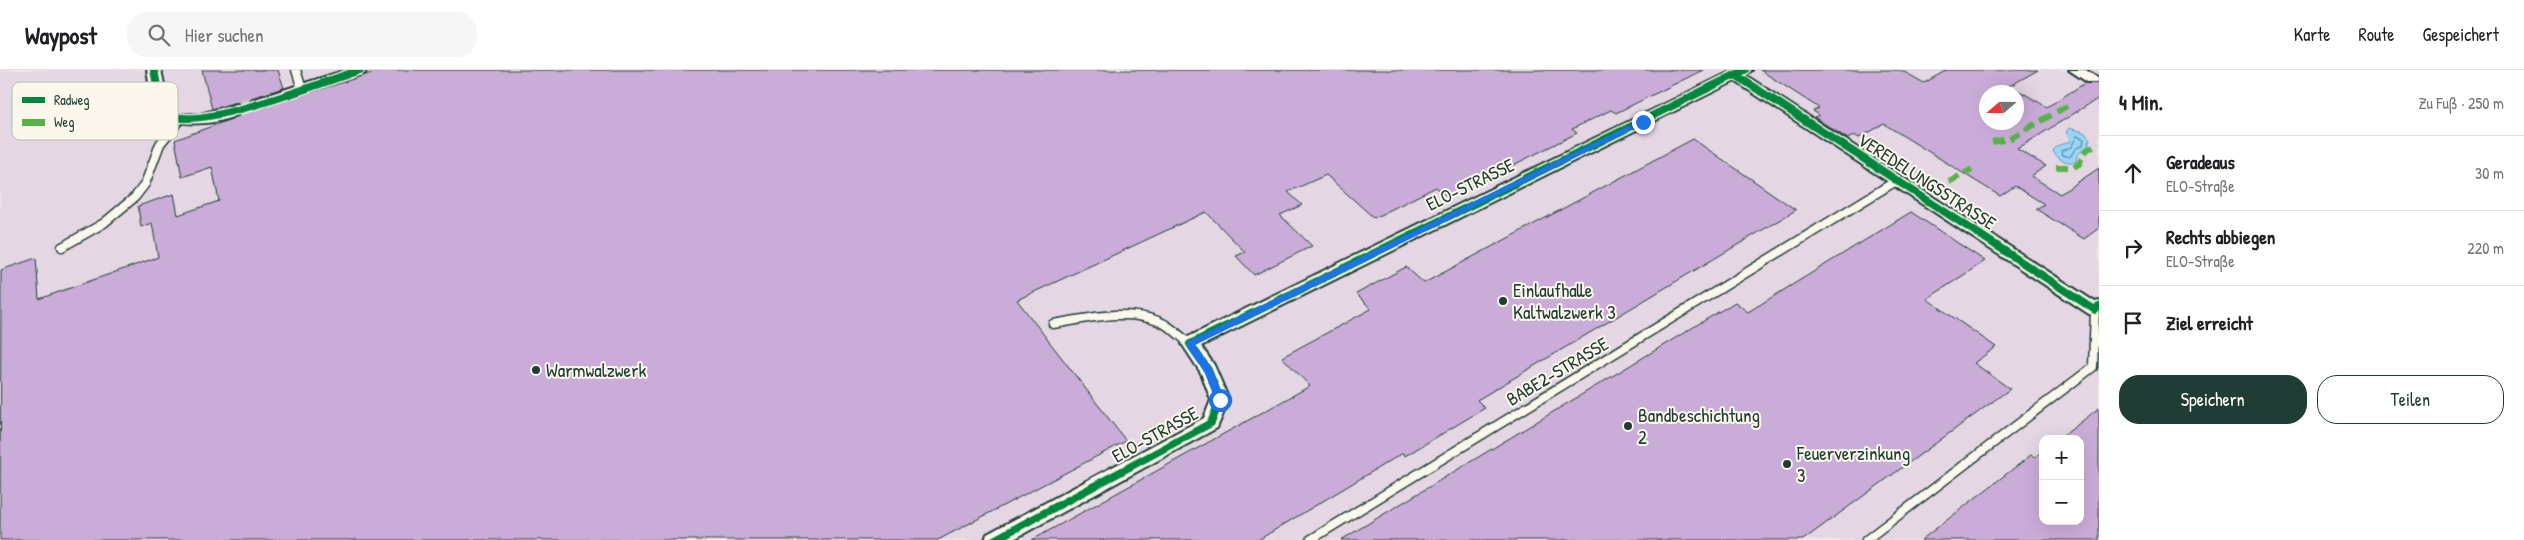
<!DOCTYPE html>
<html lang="de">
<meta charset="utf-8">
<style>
:root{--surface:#fff;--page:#f6f6f6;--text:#202124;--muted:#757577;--line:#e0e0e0;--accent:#1f3d34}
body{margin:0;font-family:"Patrick Hand",sans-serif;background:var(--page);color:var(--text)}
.controls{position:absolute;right:15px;bottom:15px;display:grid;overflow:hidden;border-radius:10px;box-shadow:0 5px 20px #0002}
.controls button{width:45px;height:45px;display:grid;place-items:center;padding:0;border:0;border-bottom:1px solid var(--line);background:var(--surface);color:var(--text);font:25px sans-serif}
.compass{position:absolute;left:1979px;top:15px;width:45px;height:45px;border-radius:50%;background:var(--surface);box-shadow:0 5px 20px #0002;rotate:250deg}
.stop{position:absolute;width:15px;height:15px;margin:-11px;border:4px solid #1a73e8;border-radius:50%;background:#fff}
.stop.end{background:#1a73e8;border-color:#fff;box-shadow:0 1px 5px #0008}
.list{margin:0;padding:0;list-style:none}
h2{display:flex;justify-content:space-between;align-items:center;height:65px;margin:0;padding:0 20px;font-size:21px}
h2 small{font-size:16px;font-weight:400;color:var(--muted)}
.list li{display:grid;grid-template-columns:32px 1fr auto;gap:15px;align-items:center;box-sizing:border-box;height:75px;padding:0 20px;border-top:1px solid var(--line)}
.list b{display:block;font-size:19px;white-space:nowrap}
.list p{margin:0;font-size:16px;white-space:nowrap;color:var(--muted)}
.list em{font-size:16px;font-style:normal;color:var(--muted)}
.actions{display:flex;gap:10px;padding:15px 20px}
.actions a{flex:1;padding:11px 0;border:1px solid var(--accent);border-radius:20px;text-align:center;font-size:18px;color:var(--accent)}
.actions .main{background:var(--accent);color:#fff}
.icon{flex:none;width:28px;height:28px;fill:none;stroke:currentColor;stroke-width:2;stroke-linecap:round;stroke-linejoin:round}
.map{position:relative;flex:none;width:2099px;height:470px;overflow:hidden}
header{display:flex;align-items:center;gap:30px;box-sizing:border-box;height:70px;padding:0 25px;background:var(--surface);border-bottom:1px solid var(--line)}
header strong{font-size:24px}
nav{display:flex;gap:28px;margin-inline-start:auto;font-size:18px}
.search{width:350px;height:45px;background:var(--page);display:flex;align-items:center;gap:12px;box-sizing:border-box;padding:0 18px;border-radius:20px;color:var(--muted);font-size:19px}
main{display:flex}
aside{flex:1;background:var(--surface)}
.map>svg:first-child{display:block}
.built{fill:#e5d6e4;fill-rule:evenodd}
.water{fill:#98d6f9;stroke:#6899aa}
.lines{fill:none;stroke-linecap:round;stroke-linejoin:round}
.shore{stroke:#4f7a83;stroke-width:1}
.building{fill:#caacd9;stroke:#1f3d34}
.minor-tunnel{stroke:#c7c6c4;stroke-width:16;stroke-dasharray:16 8;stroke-linecap:butt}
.service-casing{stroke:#1f3d34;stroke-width:11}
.minor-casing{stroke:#1f3d34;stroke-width:4}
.service{stroke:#fbf7ec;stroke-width:8}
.minor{fill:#fbf7ec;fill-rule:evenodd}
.quiet{stroke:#55b346;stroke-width:6;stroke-dasharray:12 6;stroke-linecap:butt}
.cycleway-casing{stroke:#fbf7ec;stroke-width:11}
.cycleway{stroke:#00873e;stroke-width:8}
.route{fill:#1a73e8}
.poi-dot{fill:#1f3d34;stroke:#fbf7ec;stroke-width:2}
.labels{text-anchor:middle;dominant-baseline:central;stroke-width:4;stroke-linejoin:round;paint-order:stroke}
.street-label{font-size:19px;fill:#1f3d34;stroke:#fbf7ec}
.poi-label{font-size:19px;fill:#1f3d34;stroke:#fbf7ec;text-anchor:start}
.key{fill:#fbf7ec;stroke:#b9bfb5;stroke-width:1}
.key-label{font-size:14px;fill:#1f3d34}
</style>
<header>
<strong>Waypost</strong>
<div class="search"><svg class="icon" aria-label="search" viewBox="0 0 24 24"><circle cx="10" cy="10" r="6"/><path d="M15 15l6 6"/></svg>Hier suchen</div>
<nav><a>Karte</a><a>Route</a><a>Gespeichert</a></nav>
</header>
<main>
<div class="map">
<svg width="2099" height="470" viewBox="0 0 2099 470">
<rect width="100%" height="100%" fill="#f1e8e8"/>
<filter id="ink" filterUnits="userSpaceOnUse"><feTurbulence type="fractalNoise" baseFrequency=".02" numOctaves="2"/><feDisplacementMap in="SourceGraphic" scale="10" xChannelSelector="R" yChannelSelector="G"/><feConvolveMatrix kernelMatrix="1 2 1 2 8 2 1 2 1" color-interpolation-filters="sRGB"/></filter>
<g filter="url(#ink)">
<path class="built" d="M0,0H2099V470H0ZM1986,22H2016V52H1986ZM2043,369H2080V451H2043Z"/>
<path class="water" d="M2069,58L2084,62L2090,69L2087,78L2077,85L2076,92C2067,94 2057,89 2053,81L2057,76L2070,71V68L2066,62Z"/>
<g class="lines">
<path class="shore" d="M2077,66L2084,69L2083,75L2075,79L2070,87L2062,85L2061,81L2071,77Z"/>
</g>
<g class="building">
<path d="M202,0H278L284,18L251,28L248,34L252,38H263L381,0H1703L1616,43L1611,40L1572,59L1577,63L1448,128L1436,117L1374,148L1326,105L1288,122L1302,135L1280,145L1312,176L1254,205L1236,186L1245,182L1206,142L1017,230L1126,371L938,470H0L1,200L36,188L39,229L158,187L152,153L141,157L138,136L174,124L178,145L219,131L212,97L182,107L175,70L239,46L246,39L237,32L212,39Z"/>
<path d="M1760,0H1901L1924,13L1947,0H2038L1999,22H1986V52H2016V19L2047,37L2085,13L2099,12V28L2017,79L2046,96L2031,106L2060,124L2099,98V158L2084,169L2036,139L2044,134L2015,116L2000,126L1884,54L1859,68L1854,65L1848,69L1814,47L1819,45L1813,41L1819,38Z"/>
<path d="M1693,69L1796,140L1477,330L1485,338L1405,386L1403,383L1258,470H1032L1310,316L1282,287L1371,239L1356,224L1406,197L1424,213Z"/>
<path d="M1911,142L1985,191L1927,229L1996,277L1974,293L2010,319L1803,470H1341L1735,232L1748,242Z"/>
<path d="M2099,338V470H1921L2031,385L2035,387L2043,381V451H2080V369H2059Z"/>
</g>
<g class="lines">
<path class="minor-tunnel" d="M237,39L257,33"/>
<g class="service-casing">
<g id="service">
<path d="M296,0L302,19"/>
<path d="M62,177L104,153L135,127L145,114L160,74L180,49"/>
<path d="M1053,254C1086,249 1126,238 1158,251C1170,255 1180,266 1190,274"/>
<path d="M1310,470L1896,111"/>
<path d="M1866,470L2093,297L2095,240"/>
</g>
</g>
<g class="minor-casing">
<g id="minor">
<path d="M147,0H161L168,33L177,44H200L237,34L244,39C234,54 174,60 160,44C150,32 150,15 147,0Z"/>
<path d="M346,0H367L365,3L262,36H252L250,33L252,30Z"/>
<path d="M1734,0H1752L1745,5L2095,232L2099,231V245L2089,244L1735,11L1201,276L1214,295L1229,330L1217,358L1012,470H985L987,464L1204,348L1211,330L1201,303L1182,274L1184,269Z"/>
<path d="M2069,0H2086L2099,9L2097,12H2087Z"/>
</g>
</g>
<use href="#service" class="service"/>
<use href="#minor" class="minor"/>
<g class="quiet">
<path d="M1992,72L2009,69L2067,36"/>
<path d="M2056,97H2074L2079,94L2085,81L2099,73"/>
<path d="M1949,112L1972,99"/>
</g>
<g class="cycleway-casing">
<g id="cycleway">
<path d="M154,0C157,14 159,37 172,45C198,61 327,11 360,0"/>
<path d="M1737,6L2095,240L2099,237"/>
<path d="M994,470L1211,353L1220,330L1208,300L1190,274L1745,0"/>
</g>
</g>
<use href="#cycleway" class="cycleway"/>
</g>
</g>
<path class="route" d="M1641,50L1647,52L1195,275L1211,297L1225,330L1223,333H1217L1204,301L1187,277V272Z"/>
<g class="poi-dot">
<circle cx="1503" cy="231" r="5"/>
<circle cx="536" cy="300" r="5"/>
<circle cx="1628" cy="356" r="5"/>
<circle cx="1787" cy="394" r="5"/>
</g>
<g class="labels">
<g class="street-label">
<text transform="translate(1927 111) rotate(33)">VEREDELUNGSSTRASSE</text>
<text transform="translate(1470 114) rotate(-26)">ELO-STRASSE</text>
<text transform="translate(1557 301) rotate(-31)">BABE2-STRASSE</text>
<text transform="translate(1155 364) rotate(-29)">ELO-STRASSE</text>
</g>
<g class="poi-label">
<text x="1513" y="220">Einlaufhalle<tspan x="1513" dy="22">Kaltwalzwerk 3</tspan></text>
<text x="546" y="300">Warmwalzwerk</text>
<text x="1638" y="345">Bandbeschichtung<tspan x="1638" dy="22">2</tspan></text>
<text x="1797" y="383">Feuerverzinkung<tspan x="1797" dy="22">3</tspan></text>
</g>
</g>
<rect x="12" y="12" width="166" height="58" rx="8" class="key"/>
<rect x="22" y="27" width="23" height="6" fill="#00873e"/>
<rect x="22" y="49" width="23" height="7" fill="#55b346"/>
<g class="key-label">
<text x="54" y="35">Radweg</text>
<text x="54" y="57">Weg</text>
</g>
</svg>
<div class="controls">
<button>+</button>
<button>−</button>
</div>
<svg class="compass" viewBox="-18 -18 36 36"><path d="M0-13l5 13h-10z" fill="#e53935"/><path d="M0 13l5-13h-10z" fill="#757577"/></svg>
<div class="stop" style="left:1220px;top:330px"></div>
<div class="stop end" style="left:1643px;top:52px"></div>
</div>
<aside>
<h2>4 Min.<small>Zu Fuß · 250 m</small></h2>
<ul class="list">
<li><svg class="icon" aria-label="ahead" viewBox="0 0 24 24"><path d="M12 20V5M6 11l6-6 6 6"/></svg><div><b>Geradeaus</b><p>ELO-Straße</p></div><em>30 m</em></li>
<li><svg class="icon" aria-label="right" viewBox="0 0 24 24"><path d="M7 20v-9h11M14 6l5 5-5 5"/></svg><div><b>Rechts abbiegen</b><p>ELO-Straße</p></div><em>220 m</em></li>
<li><svg class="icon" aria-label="arrive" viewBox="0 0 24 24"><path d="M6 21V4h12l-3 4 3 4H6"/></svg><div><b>Ziel erreicht</b></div></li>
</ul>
<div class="actions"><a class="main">Speichern</a><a>Teilen</a></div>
</aside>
</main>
